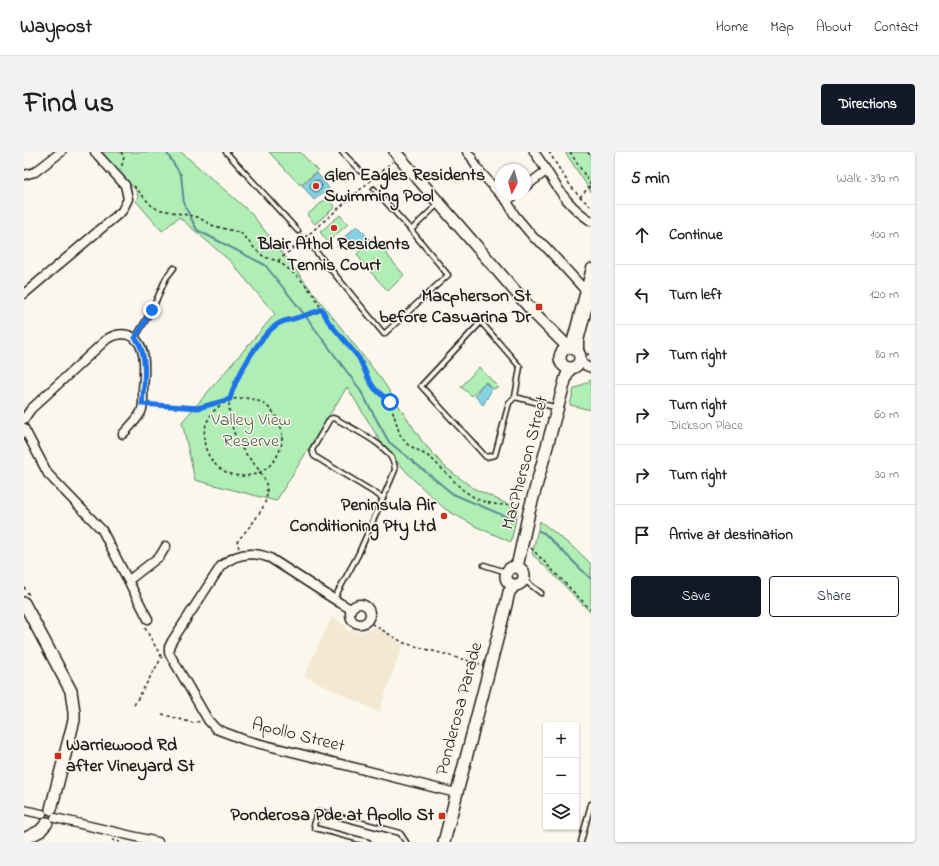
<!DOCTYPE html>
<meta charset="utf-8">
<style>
:root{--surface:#fff;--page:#f2f2f2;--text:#202124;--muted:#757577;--line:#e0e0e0;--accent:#111827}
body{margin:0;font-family:"Indie Flower",sans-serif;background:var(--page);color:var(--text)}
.controls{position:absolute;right:12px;bottom:12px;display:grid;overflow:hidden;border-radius:4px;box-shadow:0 1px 3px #0004}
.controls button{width:36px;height:36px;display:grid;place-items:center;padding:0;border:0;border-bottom:1px solid var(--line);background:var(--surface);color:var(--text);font:20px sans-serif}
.compass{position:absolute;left:471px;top:12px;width:36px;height:36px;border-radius:50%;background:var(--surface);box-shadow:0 1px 3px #0004;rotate:186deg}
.stop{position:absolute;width:12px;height:12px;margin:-9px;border:3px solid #1a73e8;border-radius:50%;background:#fff}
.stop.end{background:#1a73e8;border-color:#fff;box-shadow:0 1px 4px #0008}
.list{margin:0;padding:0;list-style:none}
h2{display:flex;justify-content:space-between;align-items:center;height:52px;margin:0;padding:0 16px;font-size:17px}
h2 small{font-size:13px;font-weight:400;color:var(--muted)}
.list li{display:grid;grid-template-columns:26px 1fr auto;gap:12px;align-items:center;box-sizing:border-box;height:60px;padding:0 16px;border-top:1px solid var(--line)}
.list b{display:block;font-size:15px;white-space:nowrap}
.list p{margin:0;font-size:13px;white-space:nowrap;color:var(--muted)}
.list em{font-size:13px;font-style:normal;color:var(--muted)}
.actions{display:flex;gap:8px;padding:12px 16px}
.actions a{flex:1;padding:9px 0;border:1px solid var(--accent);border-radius:4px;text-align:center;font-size:14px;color:var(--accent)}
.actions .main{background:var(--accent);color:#fff}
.icon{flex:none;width:22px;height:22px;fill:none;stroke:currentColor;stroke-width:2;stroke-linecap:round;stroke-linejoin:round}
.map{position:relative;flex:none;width:567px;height:690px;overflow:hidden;border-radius:4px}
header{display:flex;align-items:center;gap:24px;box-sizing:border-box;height:56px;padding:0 20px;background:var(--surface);border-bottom:1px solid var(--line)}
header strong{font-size:19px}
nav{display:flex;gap:22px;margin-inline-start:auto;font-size:14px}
.intro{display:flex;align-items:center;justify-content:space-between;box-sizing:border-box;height:96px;padding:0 24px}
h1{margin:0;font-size:28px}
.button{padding:10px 18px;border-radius:4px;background:var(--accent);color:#fff;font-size:14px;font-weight:700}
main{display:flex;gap:24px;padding:0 24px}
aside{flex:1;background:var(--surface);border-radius:4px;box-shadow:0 1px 3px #0004}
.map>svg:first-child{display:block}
.built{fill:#f3e8d2}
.green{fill:#b0eeb5;stroke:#668568}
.water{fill:#86d2e5;stroke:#5c8995}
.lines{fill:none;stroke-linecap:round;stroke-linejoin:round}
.shore{stroke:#46656c;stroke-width:1}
.stream{stroke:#5c8995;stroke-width:2}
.lane-casing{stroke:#1c1c1c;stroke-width:7}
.street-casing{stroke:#1c1c1c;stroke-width:11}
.secondary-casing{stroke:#1c1c1c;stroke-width:14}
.path{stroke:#1c1c1c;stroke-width:1.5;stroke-dasharray:3 3;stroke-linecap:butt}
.lane{stroke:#fbf7ec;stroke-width:4}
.street{stroke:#fbf7ec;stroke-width:8}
.secondary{stroke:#fbf7ec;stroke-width:11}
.route{stroke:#1a73e8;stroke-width:5}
.poi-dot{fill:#c8321e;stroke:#fbf7ec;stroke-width:1.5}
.labels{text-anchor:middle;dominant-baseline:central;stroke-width:3;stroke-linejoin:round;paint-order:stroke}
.poi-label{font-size:18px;font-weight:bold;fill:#1c1c1c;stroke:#fbf7ec;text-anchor:end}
.park-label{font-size:18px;fill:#485b4a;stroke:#fbf7ec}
.street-label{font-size:18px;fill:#1c1c1c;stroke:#fbf7ec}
</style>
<header>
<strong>Waypost</strong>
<nav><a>Home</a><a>Map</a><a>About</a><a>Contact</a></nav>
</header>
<div class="intro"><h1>Find us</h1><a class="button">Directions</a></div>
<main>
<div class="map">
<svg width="567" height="690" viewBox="0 0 567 690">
<rect width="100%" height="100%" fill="#fbf7ec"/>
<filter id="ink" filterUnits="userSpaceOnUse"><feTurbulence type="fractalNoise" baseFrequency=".025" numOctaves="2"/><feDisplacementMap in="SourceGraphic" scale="8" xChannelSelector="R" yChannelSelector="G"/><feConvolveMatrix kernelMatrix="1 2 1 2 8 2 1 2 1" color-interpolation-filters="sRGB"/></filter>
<g filter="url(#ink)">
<path class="built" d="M308,465L323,475L322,477L326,480L328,478L334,480H340L346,478L350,474L379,492L355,560L280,524Z"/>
<g class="green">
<path d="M76,0H157L226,60L358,228L398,289L421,315L449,336L494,357L487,390L453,375L421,357L390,328L360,295L323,235L252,349L171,328L158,270L251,162L206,109L155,65L138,79L112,49L114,44L111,37Z"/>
<path d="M245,0H276L294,19L276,33Z"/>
<path d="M541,0H567V40L566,38Z"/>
<path d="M303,46L311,55L291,72L283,63Z"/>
<path d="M316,63L324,72L304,90L296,80Z"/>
<path d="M349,86L380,123L364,139L340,113L333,102Z"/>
<path d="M455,215L474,235L469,237L462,230L458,233L448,244L437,235Z"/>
<path d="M567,228V258L546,253L550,237Z"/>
<path d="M516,369L555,400L567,412V461L530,423L508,402Z"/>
</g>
<g class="water">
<path d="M293,21L305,36L290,48L278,33Z"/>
<path d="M333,74L346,88L334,98L321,84Z"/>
<path d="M462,231L468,237L459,253L451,244L458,233Z"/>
</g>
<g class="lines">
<circle class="shore" cx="292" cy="34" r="6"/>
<g class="stream">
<path d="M142,0L157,23L160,52L173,78L241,113L277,158L335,236L365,290L429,342L490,368"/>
<path d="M515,379L520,381L567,427"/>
</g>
<g class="lane-casing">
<g id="lane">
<path d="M202,0L274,79"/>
<path d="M318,0L336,19"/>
<path d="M350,37L387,78"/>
<path d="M285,91L360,182L424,123L387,78L415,51"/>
<path d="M111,186L129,156L142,126L150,116"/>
<path d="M491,245L485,251L471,303L462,305L397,234L457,170L496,215L491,245L534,256"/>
<path d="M460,413L482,420"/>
<path d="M500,428L517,441"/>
<path d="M310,447L334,403L359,346L290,304L288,298L306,267L309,266L314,268C332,279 371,295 371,318L359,346"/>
<path d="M344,690L291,676L290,673L294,660H297L376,681L382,690"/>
<path d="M557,690L567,652"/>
</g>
</g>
<g class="street-casing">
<g id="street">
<path d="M443,0L448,6L453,16L474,40L483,49L490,62L510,86L520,93L561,138"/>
<path d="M510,0C530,27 537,50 567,69"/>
<path d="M0,23L11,20L37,0"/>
<path d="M501,35L522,19"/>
<path d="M483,49L492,42"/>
<path d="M0,142L98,59L104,47L101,33L71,0"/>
<path d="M546,195L567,116"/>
<path d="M555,200V189L567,142"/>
<path d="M556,209L562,214L567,216"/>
<path d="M0,267L7,257L83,187C90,183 96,181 104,183C125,189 120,222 119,238C119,245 120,254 117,260C113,268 105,275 99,282"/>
<path d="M0,276L24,322L78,378L124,467"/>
<path d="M105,428L136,404L142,394"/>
<circle cx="336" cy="462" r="10"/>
<path d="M327,457L316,451L246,406C228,399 211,402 197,414L148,489L145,495V501L184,568L192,577L221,588L432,641"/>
<path d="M0,658L18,662"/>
<path d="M31,666L134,690"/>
</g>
</g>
<g class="secondary-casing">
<g id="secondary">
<path d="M371,0L511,162L544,195"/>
<circle cx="546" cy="206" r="10"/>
<circle cx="491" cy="424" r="9"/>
<path d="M493,415L505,360L542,225L546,216"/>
<path d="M0,451L47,539L50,560V568L27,657"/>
<path d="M0,687L16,679L23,671"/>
<path d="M420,690L482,453L485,440L490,434"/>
</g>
</g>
<g class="path">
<path d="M97,0L100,5L97,17"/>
<path d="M525,0C537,19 548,41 567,54"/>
<path d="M546,0L567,33"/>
<path d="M564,0L567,5"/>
<path d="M110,34L127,53L133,57L173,65L190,74L217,81L232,98L240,105L254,109L267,119L278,129L289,142L304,169L324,192L335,206L345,228L351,237L366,250L376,283L383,292L407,306L439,338L451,346L461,350L475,353L485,352L492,350L496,356"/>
<path d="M556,45L567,33"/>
<path d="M254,109L368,10"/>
<path d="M563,201L567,206"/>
<circle cx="219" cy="285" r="39"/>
<path d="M127,253L174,255L206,247"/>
<path d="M215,396L213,390C223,377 243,357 243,341C244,321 224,308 215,292C209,280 205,267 205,254C206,232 236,183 254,172C263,166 285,163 298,158"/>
<path d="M507,396L567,458"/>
<path d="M0,435L5,443"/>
<path d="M343,469L380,491L456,512"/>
<path d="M121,476L138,506"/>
<path d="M110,553L138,505"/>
<path d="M138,562L169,571L177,569"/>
<path d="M88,688L96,690"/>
</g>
<use href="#lane" class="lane"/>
<use href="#street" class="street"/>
<use href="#secondary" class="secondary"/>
</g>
</g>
<g class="lines" filter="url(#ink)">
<path class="route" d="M128,158L111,186C125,200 120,234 118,252L174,256L206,247C211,226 236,183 254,172C258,169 264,168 269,167C279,164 289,161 298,157L304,169L335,206L345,228L351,237L366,250"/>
</g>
<g class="poi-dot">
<circle cx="292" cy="34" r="4"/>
<circle cx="310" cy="76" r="4"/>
<rect x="511" y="151" width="8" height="8" rx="2"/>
<circle cx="420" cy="364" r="4"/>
<rect x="30" y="600" width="8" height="8" rx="2"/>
<rect x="414" y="660" width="8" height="8" rx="2"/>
</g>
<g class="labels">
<g class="poi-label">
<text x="300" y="24" text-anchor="start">Glen Eagles Residents<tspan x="300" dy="21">Swimming Pool</tspan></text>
<text x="310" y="93" text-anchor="middle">Blair Athol Residents<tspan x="310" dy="21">Tennis Court</tspan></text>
<text x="507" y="145">Macpherson St<tspan x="507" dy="21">before Casuarina Dr</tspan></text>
<text x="412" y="354">Peninsula Air<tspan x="412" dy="21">Conditioning Pty Ltd</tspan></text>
<text x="42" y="594" text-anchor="start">Warriewood Rd<tspan x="42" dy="21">after Vineyard St</tspan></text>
<text x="410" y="664">Ponderosa Pde at Apollo St</text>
</g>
<g class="park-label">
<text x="227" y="269">Valley View<tspan x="227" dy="21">Reserve</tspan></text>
</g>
<g class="street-label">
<text transform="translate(502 311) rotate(-75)">MacPherson Street</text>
<text transform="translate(436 557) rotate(-75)">Ponderosa Parade</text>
<text transform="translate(274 584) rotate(14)">Apollo Street</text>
</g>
</g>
</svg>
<div class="controls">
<button>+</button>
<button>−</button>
<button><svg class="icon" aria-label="layers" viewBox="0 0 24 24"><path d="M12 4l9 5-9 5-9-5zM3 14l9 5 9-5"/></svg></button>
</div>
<svg class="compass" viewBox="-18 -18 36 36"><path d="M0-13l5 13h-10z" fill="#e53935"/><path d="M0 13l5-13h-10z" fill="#757577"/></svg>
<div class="stop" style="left:366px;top:250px"></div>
<div class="stop end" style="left:128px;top:158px"></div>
</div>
<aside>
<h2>5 min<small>Walk · 390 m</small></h2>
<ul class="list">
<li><svg class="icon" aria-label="ahead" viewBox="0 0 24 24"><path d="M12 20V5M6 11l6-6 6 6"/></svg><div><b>Continue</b></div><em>100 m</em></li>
<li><svg class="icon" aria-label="left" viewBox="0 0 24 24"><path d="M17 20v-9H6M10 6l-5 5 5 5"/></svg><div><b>Turn left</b></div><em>120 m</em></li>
<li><svg class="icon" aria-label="right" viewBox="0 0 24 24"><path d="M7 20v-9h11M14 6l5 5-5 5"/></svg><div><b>Turn right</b></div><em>80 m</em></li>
<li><svg class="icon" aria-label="right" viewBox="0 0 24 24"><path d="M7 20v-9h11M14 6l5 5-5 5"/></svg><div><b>Turn right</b><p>Dickson Place</p></div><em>60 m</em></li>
<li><svg class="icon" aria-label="right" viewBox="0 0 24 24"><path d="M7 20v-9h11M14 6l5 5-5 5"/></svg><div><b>Turn right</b></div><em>30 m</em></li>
<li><svg class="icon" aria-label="arrive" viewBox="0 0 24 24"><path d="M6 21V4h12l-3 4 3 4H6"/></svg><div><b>Arrive at destination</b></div></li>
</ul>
<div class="actions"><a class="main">Save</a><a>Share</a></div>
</aside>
</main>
